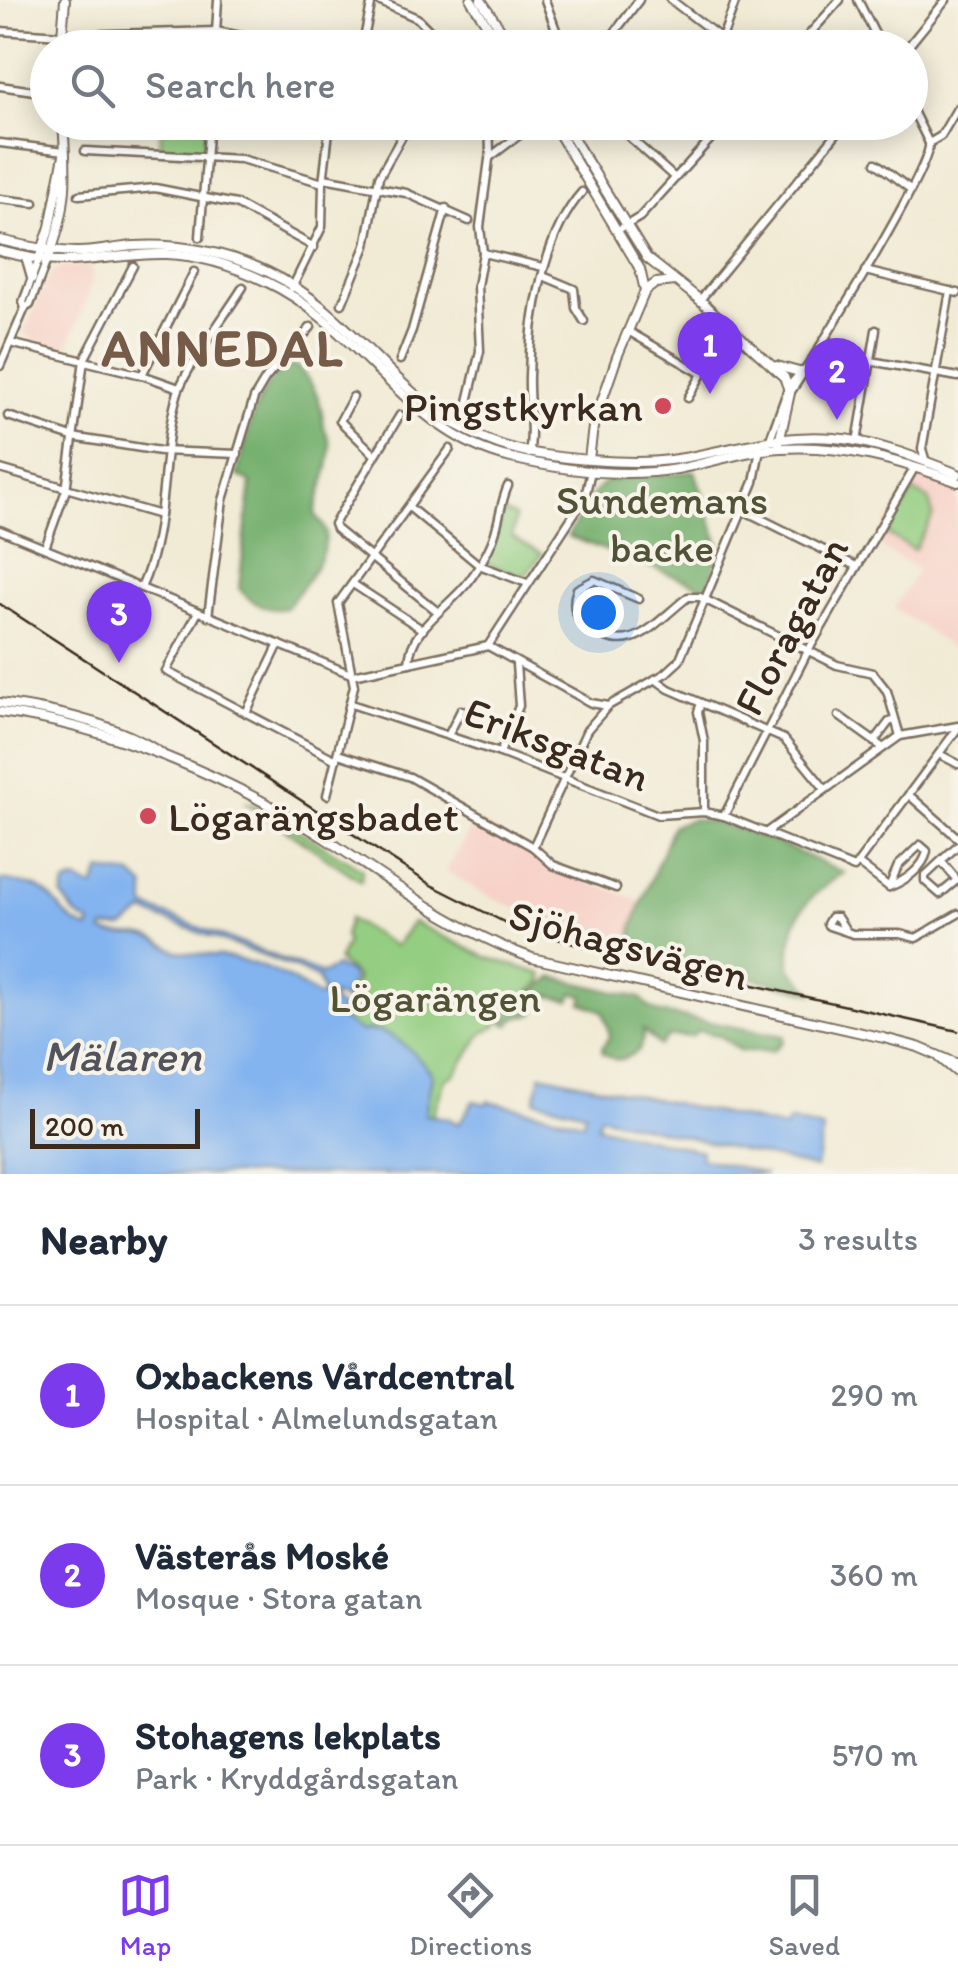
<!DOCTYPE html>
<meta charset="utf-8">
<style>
:root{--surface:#fff;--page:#f6f6f7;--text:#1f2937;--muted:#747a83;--line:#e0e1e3;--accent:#7c3aed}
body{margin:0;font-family:Itim,sans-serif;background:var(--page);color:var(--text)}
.scale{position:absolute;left:30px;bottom:25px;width:170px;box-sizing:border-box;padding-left:10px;border:5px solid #3b2a1e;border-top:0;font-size:28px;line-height:35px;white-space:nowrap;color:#3b2a1e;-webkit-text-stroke:8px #f7f3e8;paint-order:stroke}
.you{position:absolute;left:598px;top:612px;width:35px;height:35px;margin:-25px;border:8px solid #fff;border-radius:50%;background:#1a73e8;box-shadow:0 0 0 15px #1a73e833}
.badge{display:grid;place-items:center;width:65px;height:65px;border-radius:50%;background:var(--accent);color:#fff;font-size:32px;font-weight:700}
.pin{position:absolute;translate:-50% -82px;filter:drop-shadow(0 2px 5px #0008)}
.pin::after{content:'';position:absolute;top:52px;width:35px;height:30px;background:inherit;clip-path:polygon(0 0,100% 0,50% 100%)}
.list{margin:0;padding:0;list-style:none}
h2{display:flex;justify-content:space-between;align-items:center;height:130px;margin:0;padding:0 40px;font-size:42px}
h2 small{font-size:32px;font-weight:400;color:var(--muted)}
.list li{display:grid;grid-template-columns:65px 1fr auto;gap:30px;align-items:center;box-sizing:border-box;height:180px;padding:0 40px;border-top:2px solid var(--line)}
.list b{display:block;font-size:38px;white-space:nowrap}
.list p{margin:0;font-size:32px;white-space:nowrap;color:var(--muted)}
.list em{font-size:32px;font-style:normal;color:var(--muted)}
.icon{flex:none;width:55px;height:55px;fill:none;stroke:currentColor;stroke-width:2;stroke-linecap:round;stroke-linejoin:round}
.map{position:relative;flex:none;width:958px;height:1174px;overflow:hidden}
.search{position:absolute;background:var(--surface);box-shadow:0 5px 25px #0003;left:30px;right:30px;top:30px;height:110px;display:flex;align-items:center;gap:25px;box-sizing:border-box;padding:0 35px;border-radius:55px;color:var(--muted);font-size:38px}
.sheet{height:670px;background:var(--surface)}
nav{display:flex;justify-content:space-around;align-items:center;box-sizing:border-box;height:140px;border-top:2px solid var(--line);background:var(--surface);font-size:28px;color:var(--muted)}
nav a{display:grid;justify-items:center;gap:5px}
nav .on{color:var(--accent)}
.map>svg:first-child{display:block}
.built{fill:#f7d1c7}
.green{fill:#94ce82;stroke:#687c50;stroke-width:2.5}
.forest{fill:#77b170;stroke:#596e47;stroke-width:2.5}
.water{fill:#83b4ef;stroke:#5f6f86;stroke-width:2.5;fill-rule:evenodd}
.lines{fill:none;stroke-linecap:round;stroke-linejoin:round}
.minor-casing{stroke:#7b6e5e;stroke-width:11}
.major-casing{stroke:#7b6e5e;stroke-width:12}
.minor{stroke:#fff;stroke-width:6}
.major{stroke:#fff;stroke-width:8}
.rail{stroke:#3b2a1e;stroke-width:2.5}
.poi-dot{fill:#d1495b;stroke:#f7f3e8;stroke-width:4}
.labels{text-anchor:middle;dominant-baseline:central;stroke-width:8;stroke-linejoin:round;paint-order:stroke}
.poi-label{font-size:42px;fill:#3b2a1e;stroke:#f7f3e8;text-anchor:end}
.park-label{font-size:42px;fill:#515337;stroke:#f7f3e8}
.street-label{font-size:42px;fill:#3b2a1e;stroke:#f7f3e8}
.water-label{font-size:45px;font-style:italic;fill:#51535d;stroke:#f7f3e8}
.district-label{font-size:52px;font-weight:bold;letter-spacing:2.5px;fill:#765c48;stroke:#f7f3e8}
</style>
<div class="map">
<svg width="958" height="1174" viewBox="0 0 958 1174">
<rect width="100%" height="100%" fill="#f7f3e8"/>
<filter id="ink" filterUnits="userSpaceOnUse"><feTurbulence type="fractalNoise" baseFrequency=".01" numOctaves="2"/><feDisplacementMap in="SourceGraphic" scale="20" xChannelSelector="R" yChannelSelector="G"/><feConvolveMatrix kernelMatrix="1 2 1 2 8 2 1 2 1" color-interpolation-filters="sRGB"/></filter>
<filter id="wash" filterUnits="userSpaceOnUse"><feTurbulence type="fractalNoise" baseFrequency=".0048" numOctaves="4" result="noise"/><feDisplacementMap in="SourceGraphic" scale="40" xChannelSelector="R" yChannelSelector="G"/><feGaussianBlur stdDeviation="2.25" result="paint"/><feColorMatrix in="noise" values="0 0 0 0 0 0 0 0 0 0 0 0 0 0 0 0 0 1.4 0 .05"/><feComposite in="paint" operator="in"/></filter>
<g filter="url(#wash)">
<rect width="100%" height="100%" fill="#f1ebd5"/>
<g class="built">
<path d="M91,265L92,279L87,299L66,350L46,347L24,333L48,276L62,266Z"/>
<path d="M918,472L958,486V652L894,608L918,570L874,543Z"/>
<path d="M476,820L528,850L541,862L637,900L641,907L628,939L584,932L538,917L491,898L446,871Z"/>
</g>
<g class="green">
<path d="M143,123H206L204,154L160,151L161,130L143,127Z"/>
<path d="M913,491L929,499L933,516L914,550L887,534Z"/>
<path d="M503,512L515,517L512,537L542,554L524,577L486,563Z"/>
<path d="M245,802L264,809L362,870L361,881Z"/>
<path d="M349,919L395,946L413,922L486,957L542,974L543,981L507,1010L496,1026L482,1034L455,1074L445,1080L432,1117L425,1115L432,1074C415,1054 390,1023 361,1032L340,1019L357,977L338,961L347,942L344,936Z"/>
</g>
<g class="forest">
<path d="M290,366H297C313,384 321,397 323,422C323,430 329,435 330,444C332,467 319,492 315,514C320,521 326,527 326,535C326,559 300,590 286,608C268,612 250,603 239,588L251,483L237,475C247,441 254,382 290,366Z"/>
<path d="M695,471L721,551L706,588L568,536C578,520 590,492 606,482C611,479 681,474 695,471Z"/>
<path d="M693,819C746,825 795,851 844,873C803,899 788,918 790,968L813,993L631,948L633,925L673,825Z"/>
<path d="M553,977L641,998L649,1007L660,1013L784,1036V1041L773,1051H741L720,1036L698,1030L693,1036L668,1037L660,1046L643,1030C645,1050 636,1056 616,1060L603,1053L602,1048L610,1036L603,1011L582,1003L584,996L573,993L570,1000L550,996L540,998L534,1014L517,1017L509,1025L503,1023L514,1007Z"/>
</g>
<path class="water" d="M101,871L132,875L145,887V907L322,974L336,967L349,972L353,978L343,1000L334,995L332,1001L343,1011L341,1019L361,1032C390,1024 415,1054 432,1074L425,1115L447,1118L459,1124L473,1101L486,1104L488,1101L583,1122L585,1112L535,1100L541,1074L786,1128L788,1121L823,1129L816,1168L600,1116L597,1126L701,1151L700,1158L766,1174H0V880C15,883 35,883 46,893C64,908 64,921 89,929L91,924L76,915L62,896L65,884L76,880L93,888ZM144,912L296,968L318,979L323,995L319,997C291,978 260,962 225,957C210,954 193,955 178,951C168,948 160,940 149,937C133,933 119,938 103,932L104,928H123Z"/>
</g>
<g filter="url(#ink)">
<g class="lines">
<g class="minor-casing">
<g id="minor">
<path d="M376,0L417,18L447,48"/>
<path d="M545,0L556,30L567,48"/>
<path d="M671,0L734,48"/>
<path d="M858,0L882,48"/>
<path d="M0,31L61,35"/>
<path d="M75,35L216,31L301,48"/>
<path d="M722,38L736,0"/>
<path d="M215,48L218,0"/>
<path d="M362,48L372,0"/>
<path d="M603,48L639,0"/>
<path d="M797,48L840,0"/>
<path d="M907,48L946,0"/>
<path d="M0,86L34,91"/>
<path d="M910,105L929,143"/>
<path d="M826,122L838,132"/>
<path d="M617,126L675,178"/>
<path d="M0,143L65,151"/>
<path d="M929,143L941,136L958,107"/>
<path d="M85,151L241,159L323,183"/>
<path d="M490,157L522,133"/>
<path d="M876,163L910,189"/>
<path d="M324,178L406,193L469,221"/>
<path d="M79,195L155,188L236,204L314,247"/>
<path d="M0,199L34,203"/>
<path d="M618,230L640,217L726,122"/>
<path d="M200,237L209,122"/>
<path d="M483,253L543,267"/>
<path d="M865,271L958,293"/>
<path d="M543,276L574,289L576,308L584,321"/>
<path d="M292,288L322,227L323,183L330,122"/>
<path d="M700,300L846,122"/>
<path d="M342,304L366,246L379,177L410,122"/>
<path d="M25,308L30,305L47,260"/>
<path d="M628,331L702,374L688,398"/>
<path d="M10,343L142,375L179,388"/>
<path d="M400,360L412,330L446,208"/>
<path d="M871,361L958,377"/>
<path d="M0,366L25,308L23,302L39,259"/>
<path d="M142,375L194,272"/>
<path d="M790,393C812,361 933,167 929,143"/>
<path d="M353,397L340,421L375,455"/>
<path d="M400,415L334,524L336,529L438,612"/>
<path d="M8,416L72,437L160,451L238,454"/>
<path d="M462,427L480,351L477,286L483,253L480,227L490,152L489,122"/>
<path d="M770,439L789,386L802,371"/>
<path d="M857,442L876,330"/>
<path d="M529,454C534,429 528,402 529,376C530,319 543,236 582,192"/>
<path d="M926,462L922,449L950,291"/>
<path d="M0,469L160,515"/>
<path d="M409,507L479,565L527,583"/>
<path d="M743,510L856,566"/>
<path d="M0,530L353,675L488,646L591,703L608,706"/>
<path d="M45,548L66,490L84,360L133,266"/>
<path d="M353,584L423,630"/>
<path d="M141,588C169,527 159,455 178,392C187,366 227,313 243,287"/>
<path d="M639,599L594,580L577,589C572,603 573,615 585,625C630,661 653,624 688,597H700L837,665L873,673L887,691L900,736"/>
<path d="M198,612L166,671L336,760"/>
<path d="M208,616L223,500L254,398L266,378L311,327"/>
<path d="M488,646L585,497L591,471"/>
<path d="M409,663C410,627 449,608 469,581C479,567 490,550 495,533C500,517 501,501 508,486"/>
<path d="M655,679L669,689L784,739L825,789"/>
<path d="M701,703L698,712L704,741V812"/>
<path d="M351,704L500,753L658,815L704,812L724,816L854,868L958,728"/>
<path d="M246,713L279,644"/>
<path d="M839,716L882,747"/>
<path d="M449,734L461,710"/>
<path d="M874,742L889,722L895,720"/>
<path d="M500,753L519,706L516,664"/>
<path d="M338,754L410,777L533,847L553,865L616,888"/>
<path d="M939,754L958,764"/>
<path d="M327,795L354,686L338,603L450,449"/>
<path d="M909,795L958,838"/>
<path d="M724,816L808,651L915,467"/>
<path d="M768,831L900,736L958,726"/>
<path d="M920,845L927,851C924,868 905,881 889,887L898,866Z"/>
<path d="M533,847L587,730L608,706L666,673L679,661L754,482L760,449"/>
<path d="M942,862L957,880L940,894L925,881V876L958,845"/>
<path d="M859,864L889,887"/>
<path d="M847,932L837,917H831L827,924L829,926L853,934H900L916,938L958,914"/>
</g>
</g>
<g class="major-casing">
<g id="major">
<path d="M471,0L502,48"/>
<path d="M481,0L513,48"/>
<path d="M61,48L65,0"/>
<path d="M552,122L640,269L645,291"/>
<path d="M563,122L647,258L700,300L784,377L790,393L779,443"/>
<path d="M0,240C24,246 50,251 75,252C95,253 115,247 135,246C180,243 228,253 268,272C365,318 404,423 519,450C556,459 631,465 670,460C728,452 772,433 834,438C875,441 920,459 958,474"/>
<path d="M0,251C22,256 45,262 67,261C100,260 133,253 166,254C201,255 236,267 267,282C360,325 406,434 511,458C562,470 624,478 677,469C711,463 745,450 781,448C844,444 900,461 958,482"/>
<path d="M26,257L32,278"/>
<path d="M39,259L50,227L64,155"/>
<path d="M47,260C69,212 67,173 63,122"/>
<path d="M777,366L799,372"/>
<path d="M589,459L593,427L617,357L645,291L656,283L675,281"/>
<path d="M0,703C54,710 115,723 161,753"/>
<path d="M0,712C110,726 227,776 320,835C389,880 454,930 532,958L884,1038L918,1047L958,1064"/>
<path d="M940,1058L958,1073"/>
</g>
</g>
<use href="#minor" class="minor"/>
<use href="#major" class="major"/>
<path class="rail" d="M0,604L431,885L506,923L584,947L958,1031"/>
</g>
</g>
<g class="poi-dot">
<circle cx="663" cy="406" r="10"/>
<circle cx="148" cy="816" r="10"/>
</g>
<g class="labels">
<g class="poi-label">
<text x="643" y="406">Pingstkyrkan</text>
<text x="168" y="816" text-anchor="start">Lögarängsbadet</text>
</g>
<g class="park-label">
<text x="662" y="499">Sundemans<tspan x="662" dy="48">backe</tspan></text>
<text x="435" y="997">Lögarängen</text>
</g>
<g class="street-label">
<text transform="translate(791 626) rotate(-62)">Floragatan</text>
<text transform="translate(557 744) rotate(21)">Eriksgatan</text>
<text transform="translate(629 945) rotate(15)">Sjöhagsvägen</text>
</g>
<g class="water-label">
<text x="122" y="1055">Mälaren</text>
</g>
<g class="district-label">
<text x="223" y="348">ANNEDAL</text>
</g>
</g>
</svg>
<div class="scale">200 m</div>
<div class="you"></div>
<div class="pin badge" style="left:710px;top:394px">1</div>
<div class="pin badge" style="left:837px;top:420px">2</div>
<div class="pin badge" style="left:119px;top:663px">3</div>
<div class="search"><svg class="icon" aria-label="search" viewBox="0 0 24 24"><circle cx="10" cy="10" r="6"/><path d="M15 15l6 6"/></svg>Search here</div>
</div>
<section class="sheet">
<h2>Nearby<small>3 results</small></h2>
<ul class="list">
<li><span class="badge">1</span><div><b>Oxbackens Vårdcentral</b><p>Hospital · Almelundsgatan</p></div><em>290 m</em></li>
<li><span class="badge">2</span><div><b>Västerås Moské</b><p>Mosque · Stora gatan</p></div><em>360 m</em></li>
<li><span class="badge">3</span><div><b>Stohagens lekplats</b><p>Park · Kryddgårdsgatan</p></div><em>570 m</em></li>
</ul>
</section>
<nav>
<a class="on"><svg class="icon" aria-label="map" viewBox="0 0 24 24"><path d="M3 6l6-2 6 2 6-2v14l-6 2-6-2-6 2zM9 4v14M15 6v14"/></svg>Map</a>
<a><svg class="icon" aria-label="directions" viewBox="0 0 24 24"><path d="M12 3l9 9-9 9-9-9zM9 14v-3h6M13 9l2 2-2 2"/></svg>Directions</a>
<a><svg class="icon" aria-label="saved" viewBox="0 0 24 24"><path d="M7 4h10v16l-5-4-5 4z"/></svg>Saved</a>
</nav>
